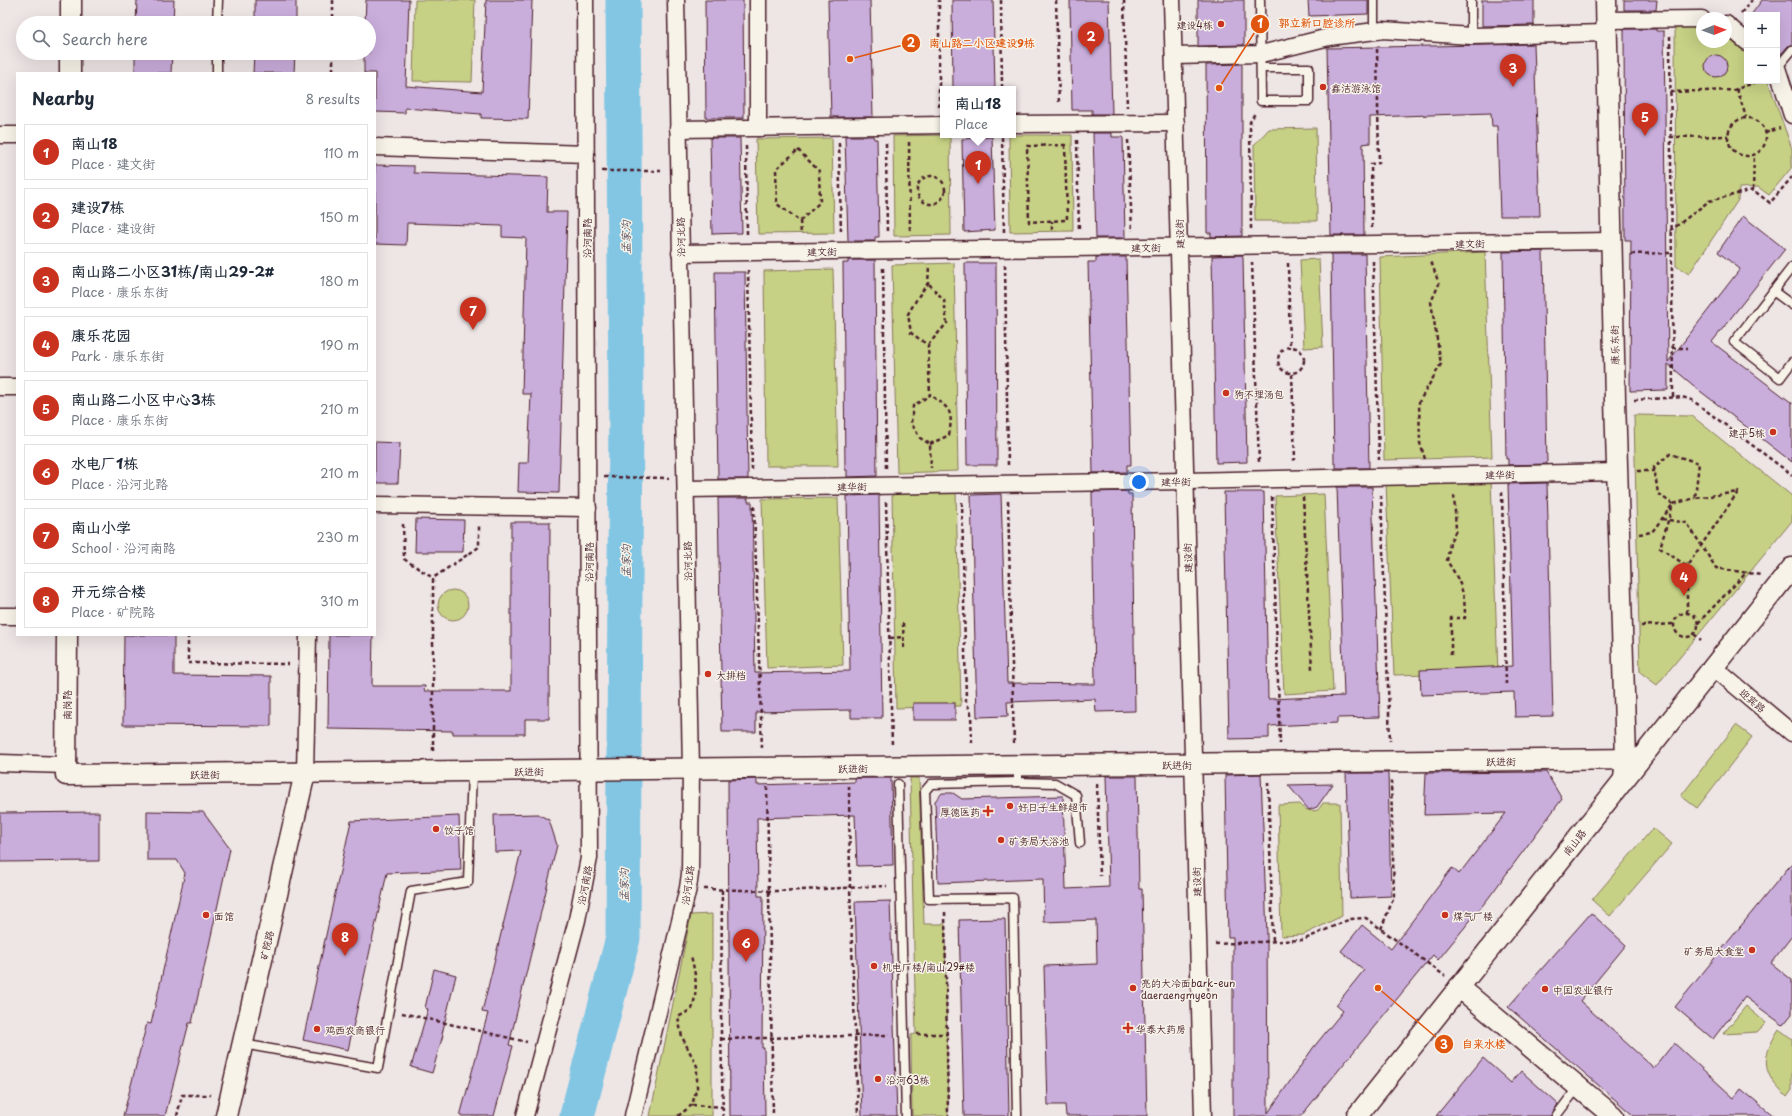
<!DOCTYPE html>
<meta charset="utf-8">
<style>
:root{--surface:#fff;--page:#f2f2f3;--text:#1f2937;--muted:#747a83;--line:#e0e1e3;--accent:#c8321e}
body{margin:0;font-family:"Playpen Sans","LXGW WenKai TC",sans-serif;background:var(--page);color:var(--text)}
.controls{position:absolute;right:12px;top:12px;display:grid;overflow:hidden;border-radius:0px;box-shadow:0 4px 16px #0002}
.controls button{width:36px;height:36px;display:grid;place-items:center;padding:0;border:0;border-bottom:1px solid var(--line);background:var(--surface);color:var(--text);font:20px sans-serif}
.compass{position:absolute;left:1696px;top:12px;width:36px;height:36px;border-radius:50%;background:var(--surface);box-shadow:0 4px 16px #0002;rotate:89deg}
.you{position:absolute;left:1139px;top:482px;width:14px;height:14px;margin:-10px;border:3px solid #fff;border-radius:50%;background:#1a73e8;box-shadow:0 0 0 6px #1a73e833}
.badge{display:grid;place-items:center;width:26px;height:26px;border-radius:50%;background:var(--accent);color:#fff;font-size:13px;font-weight:700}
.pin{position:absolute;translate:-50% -33px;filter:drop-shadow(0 1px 2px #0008)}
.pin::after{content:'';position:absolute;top:21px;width:14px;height:12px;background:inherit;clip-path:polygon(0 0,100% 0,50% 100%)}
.popup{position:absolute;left:940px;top:86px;width:76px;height:52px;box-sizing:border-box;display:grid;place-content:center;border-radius:0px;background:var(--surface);filter:drop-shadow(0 1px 3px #0005);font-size:13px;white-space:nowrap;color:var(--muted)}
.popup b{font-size:15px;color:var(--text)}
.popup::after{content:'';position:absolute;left:50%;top:100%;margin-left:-8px;border:8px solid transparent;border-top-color:var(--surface)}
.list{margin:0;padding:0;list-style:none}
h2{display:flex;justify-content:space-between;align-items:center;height:52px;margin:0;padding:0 16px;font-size:17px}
h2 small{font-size:13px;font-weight:400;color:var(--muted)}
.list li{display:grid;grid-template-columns:26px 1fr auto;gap:12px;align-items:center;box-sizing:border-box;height:56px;margin:0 8px 8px;padding:0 8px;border:1px solid var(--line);border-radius:0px}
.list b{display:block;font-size:15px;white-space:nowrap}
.list p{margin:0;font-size:13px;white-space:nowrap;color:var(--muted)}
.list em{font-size:13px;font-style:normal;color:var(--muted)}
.icon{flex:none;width:22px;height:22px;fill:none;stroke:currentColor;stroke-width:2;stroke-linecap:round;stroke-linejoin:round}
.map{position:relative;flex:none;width:1792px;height:1116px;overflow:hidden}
.search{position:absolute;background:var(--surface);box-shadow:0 4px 16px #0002;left:16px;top:16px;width:360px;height:44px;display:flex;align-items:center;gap:10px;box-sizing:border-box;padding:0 14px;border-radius:22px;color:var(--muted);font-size:15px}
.panel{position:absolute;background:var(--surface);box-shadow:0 4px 16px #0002;left:16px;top:72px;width:360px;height:564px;border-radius:0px}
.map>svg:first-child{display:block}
.green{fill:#c6d185;stroke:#887858}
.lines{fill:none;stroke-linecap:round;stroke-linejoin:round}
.river{stroke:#82c6e3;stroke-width:35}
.building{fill:#c9addb;stroke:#4a1f2b}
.service-casing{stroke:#4a1f2b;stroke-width:11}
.minor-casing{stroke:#4a1f2b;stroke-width:19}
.tertiary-casing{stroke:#4a1f2b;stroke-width:23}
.path{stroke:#4a1f2b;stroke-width:2.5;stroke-dasharray:4 3;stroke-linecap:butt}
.service{stroke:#f7f3e8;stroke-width:8}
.minor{stroke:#f7f3e8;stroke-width:16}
.tertiary{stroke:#f7f3e8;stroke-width:20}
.poi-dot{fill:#c8321e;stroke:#f7f3e8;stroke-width:1.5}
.labels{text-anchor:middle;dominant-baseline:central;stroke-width:3;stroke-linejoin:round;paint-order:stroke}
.poi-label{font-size:10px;fill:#4a1f2b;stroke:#f7f3e8;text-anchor:start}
.street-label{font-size:10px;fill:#4a1f2b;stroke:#f7f3e8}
.water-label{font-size:11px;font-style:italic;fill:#5b5162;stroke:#f7f3e8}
.leader{fill:none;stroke:#e0560e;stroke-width:1.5}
.callout-dot{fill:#e0560e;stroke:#f7f3e8;stroke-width:1.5}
.mark-label{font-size:12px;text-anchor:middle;font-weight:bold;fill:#fff}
.callout-label{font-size:11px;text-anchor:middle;font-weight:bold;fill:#e0560e;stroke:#f7f3e8;stroke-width:3;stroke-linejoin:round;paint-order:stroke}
</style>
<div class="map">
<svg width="1792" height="1116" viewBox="0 0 1792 1116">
<rect width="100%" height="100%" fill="#eee5e5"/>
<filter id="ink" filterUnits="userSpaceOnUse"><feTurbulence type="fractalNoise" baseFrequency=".025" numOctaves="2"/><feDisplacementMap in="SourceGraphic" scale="8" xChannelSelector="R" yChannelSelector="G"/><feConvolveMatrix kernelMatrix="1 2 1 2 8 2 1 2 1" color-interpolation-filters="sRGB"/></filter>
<g filter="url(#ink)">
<g class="green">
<path d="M415,0H475L472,82L413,81Z"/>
<path d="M1702,27V42H1726V36L1747,54V81H1768L1792,149V167L1769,195L1758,187L1739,188L1738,200L1689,274L1676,266L1675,28Z"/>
<path d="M1316,128L1317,221H1255L1254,145L1269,129Z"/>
<path d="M950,135L951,235L894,236L893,136Z"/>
<path d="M1009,135H1072L1073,231L1010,232Z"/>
<path d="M832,138L834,233L758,234L756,139Z"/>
<path d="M1485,252L1492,457L1384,460L1380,257Z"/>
<path d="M1319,259L1323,347L1304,348L1300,260Z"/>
<path d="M954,263L958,471L897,473L892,265Z"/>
<path d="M833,269L838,466H766L764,271Z"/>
<path d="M1634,415L1692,416L1792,496V521L1657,685L1640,672Z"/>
<path d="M1491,479L1498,672L1394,675L1386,483Z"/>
<path d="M956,491L961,706L896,708L892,492Z"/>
<path d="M1324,494L1333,691L1284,694L1275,496Z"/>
<path d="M838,498L843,665L767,668L762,499Z"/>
<circle cx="453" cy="605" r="15"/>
<path d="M1736,725L1752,737L1697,808L1681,796Z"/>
<path d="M910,778H919L924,924H945L948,1116H912L911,1035L916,1034Z"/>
<path d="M1323,803H1340L1342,916L1303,935L1281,936L1278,805L1300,804C1305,810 1310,812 1318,810Z"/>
<path d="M1653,828L1672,844L1610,916L1592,900Z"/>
<path d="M712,914V1116H650L691,915Z"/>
<path d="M1746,1006L1766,1023L1757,1032L1723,1034Z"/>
<path d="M1779,1029L1792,1039V1090L1787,1097C1761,1073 1761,1058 1779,1029Z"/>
</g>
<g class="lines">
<path class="river" d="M577,1116L623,938L626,401L623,0"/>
</g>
<g class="building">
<path d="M137,0H174L173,23H136Z"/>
<rect x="255" y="0" width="41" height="23"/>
<path d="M366,0H409L406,86L482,92L486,0H532L528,119L481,118V114L405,108V113L375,112V73H364V53H369V23H365Z"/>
<path d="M705,0H743L744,118H706Z"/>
<path d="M828,0H870L873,117H831Z"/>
<path d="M952,0H993L995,89H953Z"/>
<path d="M1070,0H1109L1112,114H1092V110H1072Z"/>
<path d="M1198,0H1244V45L1198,46Z"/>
<path d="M1308,0H1368V14L1309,16Z"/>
<path d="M1482,0H1534V25L1482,26Z"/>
<path d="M1624,0H1657L1656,10H1624Z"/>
<path d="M1762,0H1792V45L1788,46L1781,54L1777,50V15H1751Z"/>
<path d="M1624,29H1656V31H1664L1668,362L1740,269L1718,252L1743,216L1785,249L1712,342L1792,403V462L1700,391L1668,364V390L1630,391L1631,240H1625Z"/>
<path d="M1534,44L1540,216H1500L1497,126H1492L1491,113L1370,117V143L1363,144L1364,235H1331L1327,48Z"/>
<path d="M135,53H172L171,73H135Z"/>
<path d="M254,53H295L294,73H253Z"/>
<circle cx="1716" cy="66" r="11"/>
<path d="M1242,64V236L1211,237V233H1207L1206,65Z"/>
<path d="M1093,133H1112V137H1123L1125,238H1096Z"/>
<path d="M845,136H873L874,139H877L879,237H875V241H848Z"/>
<path d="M992,137L995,230L964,232L962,139Z"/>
<path d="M710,138H740L742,233L712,234Z"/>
<path d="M375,165L414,166V173L548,177L547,212H567L559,493L518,492L519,463H528L531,394H522L526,238L502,237V226L407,223L406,245L375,244Z"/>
<path d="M1543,251L1547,464L1508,465V459H1506L1503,252Z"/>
<path d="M1331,254H1365L1369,468H1336V464H1334Z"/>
<path d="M1242,255L1243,257L1247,462L1216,463L1212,256Z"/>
<path d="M1096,257H1126L1131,465H1127V472L1093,473L1088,262H1096Z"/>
<path d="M848,260H875L877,476L847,477V470H845L843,263H848Z"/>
<path d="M965,263H996L997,465H967Z"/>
<path d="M715,272H745L748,479H718Z"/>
<path d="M375,442L400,443L398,483H375Z"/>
<path d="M1547,483L1553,716L1515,717L1514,692L1421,695L1420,670L1513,666L1508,484Z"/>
<path d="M1337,487H1372L1380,717L1337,718V723L1269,726V738L1229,739L1224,492H1264L1268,699L1344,696Z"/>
<path d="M1128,491V494H1132L1135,711L1096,712L1095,699L1007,702L1008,716L977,717L971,495L1001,494L1007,683L1095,684L1092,492Z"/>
<path d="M879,495L882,718H851V710L756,712V732H722L718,498H748V502H752L755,673L850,671L847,496Z"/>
<path d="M416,519L464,520L463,552H415Z"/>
<path d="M511,522H550L549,719H525V734H453V731L328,729L329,635H373L372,686H425L424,691H511Z"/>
<path d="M124,635H174V675L271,676V726L123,725Z"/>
<rect x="913" y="703" width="42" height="17"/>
<path d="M1546,772L1562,799L1487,900L1438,960L1433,955L1301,1116H1233V937H1228L1225,775L1261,774L1267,935L1268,1113L1313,1048L1343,1011L1336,1005L1364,970L1341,951L1362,925L1391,949L1452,868L1459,874L1506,813L1424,815L1426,773Z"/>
<path d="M1346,773H1388L1391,896L1350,898Z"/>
<path d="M1106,776H1137L1139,889H1142L1147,1116H1066L1065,1105H1048L1044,966L1097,964L1096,920L1044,922L1043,879L938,883L935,801L942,793H953L962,799L1063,796L1066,889L1109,887Z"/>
<path d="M855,778H891L893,865L857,866L855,815L757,818L758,896H763L762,1048H764L765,1116H730L728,780L757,779V785L855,782Z"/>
<path d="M1333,784L1317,807L1309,810L1288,785Z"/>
<path d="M147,811L203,812L230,849L192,1023H189L165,1116H123L147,1023L151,1024L185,873L177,860H147Z"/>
<path d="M99,812V861L0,862V813Z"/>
<path d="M538,814L549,820L557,845L509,1045L513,1046L494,1116H460L488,1013L482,1012L521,851L495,852L494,815Z"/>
<path d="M459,816L461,870L387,873L348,1050L303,1040L351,821Z"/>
<path d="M1792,863V936L1771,963L1792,980V1014L1783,1025L1745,997L1713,1039L1675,1007Z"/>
<path d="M890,901L897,1116H862L855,902Z"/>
<path d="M1591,913L1626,945L1580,1001L1654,1068L1674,1043L1734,1098L1741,1089L1774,1116H1634L1508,1007Z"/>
<path d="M1005,919L1009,1116H964L959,920Z"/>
<path d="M434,969L456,975L442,1034L443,1035L432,1073L411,1067L428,1009L425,1008Z"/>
<path d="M1483,1058L1511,1083L1521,1071L1558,1104L1551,1116H1436Z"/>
</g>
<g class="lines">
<g class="service-casing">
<g id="service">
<path d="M1260,0L1261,101H1309V68H1261"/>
<path d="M1374,0V31"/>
<path d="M1471,0V36"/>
<path d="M217,23L218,0"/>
<path d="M1777,68L1792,50"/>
<path d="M217,73V53"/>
<path d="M1792,267L1734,342L1780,378L1792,362"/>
<path d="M1773,291L1792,305"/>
<path d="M1018,766V782L1055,783L1076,795L1080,843"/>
<path d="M898,784L906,1116"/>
<path d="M243,1044L378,1068L411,891L468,882L472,771"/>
<path d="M1017,1116L1013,898L929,899L925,791L931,784L1018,782"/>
<path d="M1556,1116L1578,1087"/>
</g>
</g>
<g class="minor-casing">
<g id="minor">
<path d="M758,0V128"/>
<path d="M1172,0L1203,1116"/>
<path d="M1607,20L1702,19"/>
<path d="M1726,24L1747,42"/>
<path d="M1174,56L1261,54L1329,37L1383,30L1471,36L1607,33"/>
<path d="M1777,68L1792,115"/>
<path d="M1013,124L1176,123"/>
<path d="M678,129L943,125"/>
<path d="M0,135H17"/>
<path d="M375,147L586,154"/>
<path d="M680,253L1612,241"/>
<path d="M0,387H17"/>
<path d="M686,489L1185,481L1618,472"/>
<path d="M375,505L588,508"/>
<path d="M0,616H17"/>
<path d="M1713,667L1792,733"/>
<path d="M0,763L66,765"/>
<path d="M305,773L308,635"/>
<path d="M525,1116L577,920L589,858L585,0"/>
<path d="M633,1116L688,888L690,874L691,769L676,0"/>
</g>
</g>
<g class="tertiary-casing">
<g id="tertiary">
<path d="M1606,0L1615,400L1626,759L1624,779"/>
<path d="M71,23V0"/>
<path d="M70,73V53"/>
<path d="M67,635L66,775L1640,759"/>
<path d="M1459,987L1613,1116"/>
<path d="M226,1116L305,773"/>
<path d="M1357,1116L1792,568"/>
</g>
</g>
<g class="path">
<path d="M333,0V23"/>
<path d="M1001,0L1002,89"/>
<path d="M1056,0L1059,105"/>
<path d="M1124,0L1127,107"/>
<path d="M1741,13L1752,0"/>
<path d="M1670,36L1673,397"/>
<path d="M333,53V73"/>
<path d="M1737,89L1746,117"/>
<path d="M1670,92L1734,90L1759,81"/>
<path d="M939,107V0"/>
<circle cx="1747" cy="137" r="19"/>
<path d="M1765,133L1780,128"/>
<path d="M1002,137L1004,232"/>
<path d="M1670,137L1728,136"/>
<path d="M1077,140L1079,231"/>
<path d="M1128,140L1132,231"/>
<path d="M909,142L910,233"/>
<path d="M839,143L841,234"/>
<path d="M886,143L887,234"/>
<path d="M1065,145L1067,220L1029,222L1027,146Z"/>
<path d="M746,146L747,235"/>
<path d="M798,150L819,171L820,202L800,221L777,204L776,169Z"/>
<path d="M602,171H661"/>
<circle cx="931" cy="190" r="14"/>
<path d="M1753,190L1754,154"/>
<path d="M800,221L801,234"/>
<path d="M1372,228L1371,164L1379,163L1377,48"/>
<path d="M1251,229L1250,122L1255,113"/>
<path d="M1052,230V221"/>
<path d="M1670,231L1709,201L1753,190L1770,203L1792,177"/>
<path d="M1631,254L1670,253"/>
<path d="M1373,261L1379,460"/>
<path d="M1252,262L1259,463"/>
<path d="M1288,263L1290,346"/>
<path d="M1005,265L1008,466"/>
<path d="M883,268L886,469"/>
<path d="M929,268L928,283L918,297L908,314L911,333L928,345L930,395L913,406L911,423L920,438L930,444L931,468"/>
<path d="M748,270L752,471"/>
<path d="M928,345L947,323L944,300L928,283"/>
<circle cx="1291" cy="360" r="13"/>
<path d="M1672,348H1687"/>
<path d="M1292,374L1295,459L1293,460"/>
<path d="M1634,400L1682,397L1692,400L1792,475"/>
<path d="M930,444L949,435C953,411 951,409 930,395"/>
<path d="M1425,459L1420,443L1419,402L1441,364L1431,302L1439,284L1431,261"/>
<path d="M1637,471H1655"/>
<path d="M604,477L669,478"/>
<path d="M1502,492L1506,684"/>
<path d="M1381,495L1390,741"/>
<path d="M1272,497L1280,744"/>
<path d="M1303,497L1312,669"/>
<path d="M1008,501L1014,746"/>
<path d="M886,502L892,747"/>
<path d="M962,502L966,701L971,713L972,746"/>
<path d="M754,506L762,749"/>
<path d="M1662,519L1687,523L1716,568L1761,575"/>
<path d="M403,524L404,559L433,578"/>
<path d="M1639,534L1652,532L1673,504L1695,498"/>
<path d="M1687,613V566L1738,492L1695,498L1699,463L1670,454L1654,467L1658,494L1673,504L1660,548L1687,566"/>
<circle cx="1686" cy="625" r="12"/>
<path d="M903,623L904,651"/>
<path d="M1698,623L1747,572"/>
<path d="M1641,626L1674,624"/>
<path d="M1694,634L1701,640"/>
<path d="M188,635V663L289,664"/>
<path d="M890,638L903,637"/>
<path d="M1451,655V618H1465C1465,592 1461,582 1447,561L1450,543L1456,530L1454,493"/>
<path d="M433,751V578L479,547V524"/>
<path d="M1268,782L1273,942"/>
<path d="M1097,784L1100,876"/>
<path d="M849,786L850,888L858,1116"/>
<path d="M767,787L773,1116"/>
<path d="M704,889L778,891L887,886"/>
<path d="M722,890L721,1033L723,1116"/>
<path d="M945,912L948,1116"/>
<path d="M1381,929L1394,897L1391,780"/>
<path d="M1215,944L1303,940L1350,919L1366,918L1445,976"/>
<path d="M402,1013L527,1042"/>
<path d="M917,1034H947"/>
<path d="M721,1039L890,1035"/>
<path d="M692,1105L723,1107"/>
<path d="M177,1116L182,1095H211"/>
<path d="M678,1116L692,1105L697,1088V1066L682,1037L678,1017L692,1009C698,990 696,975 691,956"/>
</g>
<use href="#service" class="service"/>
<use href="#minor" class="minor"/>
<use href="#tertiary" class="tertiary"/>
</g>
</g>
<g class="poi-dot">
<circle cx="1221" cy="24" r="4"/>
<circle cx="1323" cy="87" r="4"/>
<circle cx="1226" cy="393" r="4"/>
<circle cx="1773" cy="432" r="4"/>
<circle cx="708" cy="674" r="4"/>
<circle cx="1010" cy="806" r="4"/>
<path d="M986 805h4v4h4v4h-4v4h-4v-4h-4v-4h4z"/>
<circle cx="436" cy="829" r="4"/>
<circle cx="1001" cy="840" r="4"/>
<circle cx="206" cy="915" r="4"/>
<circle cx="1445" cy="915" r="4"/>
<circle cx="1752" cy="950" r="4"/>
<circle cx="874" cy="966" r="4"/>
<circle cx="1133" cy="988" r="4"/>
<circle cx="1545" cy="989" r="4"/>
<path d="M1126 1022h4v4h4v4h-4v4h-4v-4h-4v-4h4z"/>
<circle cx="317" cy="1029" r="4"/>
<circle cx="878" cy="1079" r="4"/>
</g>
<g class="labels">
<g class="poi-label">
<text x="1213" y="24" text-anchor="end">建设4栋</text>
<text x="1331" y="87">鑫洁游泳馆</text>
<text x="1234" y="393">狗不理汤包</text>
<text x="1765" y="432" text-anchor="end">建平5栋</text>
<text x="716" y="674">大排档</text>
<text x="1018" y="806">好日子生鲜超市</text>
<text x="980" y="811" text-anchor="end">厚德医药</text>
<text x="444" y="829">饺子馆</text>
<text x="1009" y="840">矿务局大浴池</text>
<text x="214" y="915">面馆</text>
<text x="1453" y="915">煤气厂楼</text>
<text x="1744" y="950" text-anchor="end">矿务局大食堂</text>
<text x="882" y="966">机电厂楼/南山29#楼</text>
<text x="1141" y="982">亮的大冷面bark-eun<tspan x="1141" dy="12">daeraengmyeon</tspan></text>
<text x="1553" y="989">中国农业银行</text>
<text x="1136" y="1028">华泰大药房</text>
<text x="325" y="1029">鸡西农商银行</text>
<text x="886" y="1079">沿河63栋</text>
</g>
<g class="street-label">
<text transform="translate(1179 234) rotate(-92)">建设街</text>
<text transform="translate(680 237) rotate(-91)">沿河北路</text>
<text transform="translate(586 238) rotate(-90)">沿河南路</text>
<text transform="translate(1470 243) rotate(-1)">建文街</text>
<text transform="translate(1146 247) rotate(-1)">建文街</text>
<text transform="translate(822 251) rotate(-1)">建文街</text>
<text transform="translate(1614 345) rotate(-91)">康乐东街</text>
<text transform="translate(1500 474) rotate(-1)">建华街</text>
<text transform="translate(1176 481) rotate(-1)">建华街</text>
<text transform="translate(852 486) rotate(-1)">建华街</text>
<text transform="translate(1187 558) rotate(-92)">建设街</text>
<text transform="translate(687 561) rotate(-91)">沿河北路</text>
<text transform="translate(588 562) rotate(-90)">沿河南路</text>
<text transform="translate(1753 700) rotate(40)">迎宾路</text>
<text transform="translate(66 705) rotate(-90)">南岗路</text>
<text transform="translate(1501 761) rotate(-1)">跃进街</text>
<text x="1177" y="764">跃进街</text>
<text transform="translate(853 768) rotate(-1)">跃进街</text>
<text transform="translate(529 771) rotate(-1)">跃进街</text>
<text transform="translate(205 774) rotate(-1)">跃进街</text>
<text transform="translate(1574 842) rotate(-52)">南山路</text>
<text transform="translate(1196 882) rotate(-92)">建设街</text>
<text transform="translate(584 885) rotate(-79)">沿河南路</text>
<text transform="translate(687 885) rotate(-82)">沿河北路</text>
<text transform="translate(266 945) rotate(-77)">矿院路</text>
</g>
<g class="water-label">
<text transform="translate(625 237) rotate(-90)">孟家沟</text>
<text transform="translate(625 561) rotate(-90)">孟家沟</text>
<text transform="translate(623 885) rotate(-90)">孟家沟</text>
</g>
</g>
<path class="leader" d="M1219 88L1260 24M850 59L911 43M1378 988L1444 1044"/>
<g class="callout-dot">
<circle cx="1219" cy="88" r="4"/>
<circle cx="850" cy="59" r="4"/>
<circle cx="1378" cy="988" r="4"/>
<circle cx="1260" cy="24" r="10"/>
<circle cx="911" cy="43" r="10"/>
<circle cx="1444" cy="1044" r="10"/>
</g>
<g class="mark-label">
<text x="1260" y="28">1</text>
<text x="911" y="47">2</text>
<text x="1444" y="1049">3</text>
</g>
<g class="callout-label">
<text x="1317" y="27">郭立新口腔诊所</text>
<text x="982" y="47">南山路二小区建设9栋</text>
<text x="1484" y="1048">自来水楼</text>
</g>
</svg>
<div class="controls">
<button>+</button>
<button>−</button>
</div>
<svg class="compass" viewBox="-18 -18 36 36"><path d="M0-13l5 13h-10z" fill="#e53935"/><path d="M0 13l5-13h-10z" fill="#747a83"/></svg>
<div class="you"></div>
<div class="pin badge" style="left:978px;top:184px">1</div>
<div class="popup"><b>南山18</b>Place</div>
<div class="pin badge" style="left:1091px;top:55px">2</div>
<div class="pin badge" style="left:1513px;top:87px">3</div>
<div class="pin badge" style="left:1684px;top:596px">4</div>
<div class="pin badge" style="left:1645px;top:136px">5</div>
<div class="pin badge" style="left:746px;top:962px">6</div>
<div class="pin badge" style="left:473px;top:330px">7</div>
<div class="pin badge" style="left:345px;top:956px">8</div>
<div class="search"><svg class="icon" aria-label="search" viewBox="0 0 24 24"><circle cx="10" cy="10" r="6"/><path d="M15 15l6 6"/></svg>Search here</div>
<section class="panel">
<h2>Nearby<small>8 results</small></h2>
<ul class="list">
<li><span class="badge">1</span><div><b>南山18</b><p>Place · 建文街</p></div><em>110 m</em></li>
<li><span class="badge">2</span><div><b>建设7栋</b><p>Place · 建设街</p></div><em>150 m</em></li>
<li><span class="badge">3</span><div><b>南山路二小区31栋/南山29-2#</b><p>Place · 康乐东街</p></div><em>180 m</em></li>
<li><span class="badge">4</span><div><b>康乐花园</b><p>Park · 康乐东街</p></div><em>190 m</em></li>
<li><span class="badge">5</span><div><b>南山路二小区中心3栋</b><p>Place · 康乐东街</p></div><em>210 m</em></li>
<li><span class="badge">6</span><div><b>水电厂1栋</b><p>Place · 沿河北路</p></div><em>210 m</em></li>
<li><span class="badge">7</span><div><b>南山小学</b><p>School · 沿河南路</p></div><em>230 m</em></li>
<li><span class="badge">8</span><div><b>开元综合楼</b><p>Place · 矿院路</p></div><em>310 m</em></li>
</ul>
</section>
</div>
